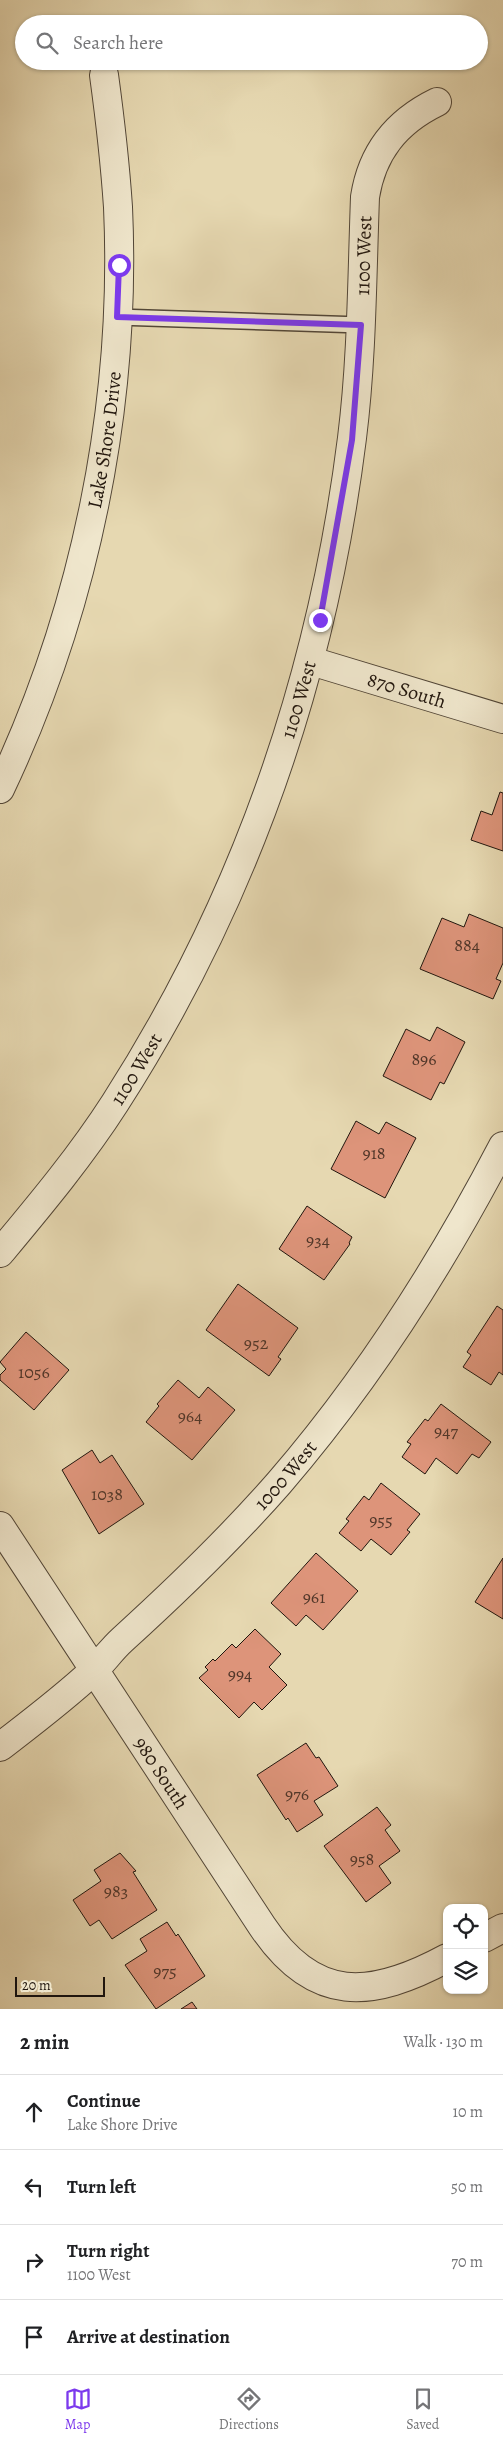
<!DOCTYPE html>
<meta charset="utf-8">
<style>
:root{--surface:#fff;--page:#f6f6f6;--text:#202124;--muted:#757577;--line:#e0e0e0;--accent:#7c3aed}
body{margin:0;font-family:Alegreya,serif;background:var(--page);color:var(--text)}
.controls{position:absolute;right:15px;bottom:15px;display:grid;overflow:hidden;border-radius:10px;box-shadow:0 1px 4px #0004}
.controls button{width:45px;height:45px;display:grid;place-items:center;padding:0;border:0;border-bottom:1px solid var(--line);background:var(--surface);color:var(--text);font:25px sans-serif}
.scale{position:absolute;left:15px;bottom:12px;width:90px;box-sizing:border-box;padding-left:5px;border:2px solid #21160e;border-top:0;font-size:14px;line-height:18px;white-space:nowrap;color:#21160e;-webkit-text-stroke:4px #efe6cc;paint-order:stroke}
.stop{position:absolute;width:15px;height:15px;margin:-11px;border:4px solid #7c3aed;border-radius:50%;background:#fff}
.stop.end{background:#7c3aed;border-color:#fff;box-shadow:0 1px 5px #0008}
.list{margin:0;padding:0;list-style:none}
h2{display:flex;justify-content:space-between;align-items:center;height:65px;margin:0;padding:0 20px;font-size:21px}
h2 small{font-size:16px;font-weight:400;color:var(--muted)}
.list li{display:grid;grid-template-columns:32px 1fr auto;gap:15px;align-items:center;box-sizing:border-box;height:75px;padding:0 20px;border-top:1px solid var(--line)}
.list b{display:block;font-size:19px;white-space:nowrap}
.list p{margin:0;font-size:16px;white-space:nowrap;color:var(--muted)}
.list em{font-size:16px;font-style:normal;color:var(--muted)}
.icon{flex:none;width:28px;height:28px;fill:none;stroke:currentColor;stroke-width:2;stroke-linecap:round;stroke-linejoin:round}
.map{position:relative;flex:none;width:503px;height:2009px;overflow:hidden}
.search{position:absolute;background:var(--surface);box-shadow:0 1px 4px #0004;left:15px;right:15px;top:15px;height:55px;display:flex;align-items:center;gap:12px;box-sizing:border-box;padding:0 18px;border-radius:28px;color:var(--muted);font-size:19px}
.sheet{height:365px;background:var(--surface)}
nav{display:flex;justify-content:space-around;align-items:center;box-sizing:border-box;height:70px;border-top:1px solid var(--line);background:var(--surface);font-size:14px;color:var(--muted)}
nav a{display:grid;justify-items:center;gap:2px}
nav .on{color:var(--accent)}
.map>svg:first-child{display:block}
.building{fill:#dd947a;stroke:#21160e}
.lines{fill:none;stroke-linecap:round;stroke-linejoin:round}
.service-casing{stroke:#524637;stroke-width:18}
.minor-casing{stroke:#524637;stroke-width:30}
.service{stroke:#efe6cc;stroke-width:15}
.minor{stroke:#efe6cc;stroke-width:28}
.route{stroke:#7c3aed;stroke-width:6}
.labels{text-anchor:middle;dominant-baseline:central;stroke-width:4;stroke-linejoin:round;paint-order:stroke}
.number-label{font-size:18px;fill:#503629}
.street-label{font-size:20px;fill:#21160e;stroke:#efe6cc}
</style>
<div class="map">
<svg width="503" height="2009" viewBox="0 0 503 2009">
<rect width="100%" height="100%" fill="#e6d8b1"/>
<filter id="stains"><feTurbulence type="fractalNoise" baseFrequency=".004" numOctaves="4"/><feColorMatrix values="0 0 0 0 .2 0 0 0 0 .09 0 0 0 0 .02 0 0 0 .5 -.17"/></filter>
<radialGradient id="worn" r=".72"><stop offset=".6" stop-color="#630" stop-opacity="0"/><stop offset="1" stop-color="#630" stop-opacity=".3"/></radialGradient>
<g class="building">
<path d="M500,792L503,793V851L471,840L481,811L492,815Z"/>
<path d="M469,914L503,928V963L496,979L501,981L493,999L420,969L442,918L464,927Z"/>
<path d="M437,1027L465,1042L444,1084L440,1082L431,1100L383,1076L406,1029L430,1041Z"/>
<path d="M356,1121L379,1134L386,1122L416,1138L385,1198L331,1169Z"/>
<path d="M307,1206L352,1237L349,1243L350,1244L324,1280L279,1249Z"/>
<path d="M238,1284L298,1328L278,1357L281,1359L269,1376L206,1330Z"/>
<path d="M497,1306L503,1310V1375L499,1372L491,1385L463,1367L471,1355L467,1352Z"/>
<path d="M26,1332L69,1370L34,1410L0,1380V1375L6,1369L0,1362Z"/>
<path d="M178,1380L199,1398L208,1387L235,1410L192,1460L146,1422L159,1406L157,1404Z"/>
<path d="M441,1404L491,1442L479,1458L472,1454L457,1474L436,1458L425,1474L402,1457L411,1444L407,1442L425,1419L428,1421Z"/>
<path d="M92,1450L100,1463L112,1455L144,1504L99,1534L62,1470Z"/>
<path d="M381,1483L420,1514L407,1530L410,1532L391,1555L371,1539L361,1551L339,1533L349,1521L346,1519L364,1496L369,1500Z"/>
<path d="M316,1553L358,1591L323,1630L306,1615L296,1626L271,1603Z"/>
<path d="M503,1558V1619L475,1602Z"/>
<path d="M255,1629L281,1654L269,1667L287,1685L262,1710L254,1702L239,1718L199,1678L208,1670L205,1667L213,1659L215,1661L232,1644L236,1648Z"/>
<path d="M306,1743L316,1758L319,1757L338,1786L314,1801L323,1815L297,1832L288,1818L286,1820L257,1775Z"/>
<path d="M377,1807L391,1825L385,1830L400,1851L379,1866L391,1883L366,1902L324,1846Z"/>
<path d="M120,1853L136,1871L133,1872L157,1910L112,1939L99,1920L90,1926L73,1900L101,1881L94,1870Z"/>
<path d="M167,1922L176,1936L178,1934L205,1976L156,2009L125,1965L147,1951L140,1939Z"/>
<path d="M192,2002L197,2009H181Z"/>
</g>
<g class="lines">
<g class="service-casing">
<path id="service" d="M117,317L361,325"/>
</g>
<g class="minor-casing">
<g id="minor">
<path id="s1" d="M311,661L503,719"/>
<path id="s2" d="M0,789C85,610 127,405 118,207C115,163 110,119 104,75"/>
<path id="s3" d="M0,1253C40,1205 81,1156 115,1103C246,899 322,678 352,438C362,358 362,278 365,197C372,152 396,122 437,102"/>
<path id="s4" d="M0,1526L262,1926C314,2004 371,1999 447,1958"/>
<path id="s5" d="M0,1747C31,1723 63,1699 92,1672C103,1662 111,1650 122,1640C177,1590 230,1539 279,1483C367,1381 441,1265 503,1146"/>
<path d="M484,1938L503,1928"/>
</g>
</g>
<use href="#service" class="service"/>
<use href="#minor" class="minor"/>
</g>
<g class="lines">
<path class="route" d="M119,265L117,317L361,325L352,440L320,620"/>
</g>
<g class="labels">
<g class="number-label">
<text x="467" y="945">884</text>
<text x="424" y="1059">896</text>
<text x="374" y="1153">918</text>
<text x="318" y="1240">934</text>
<text x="256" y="1343">952</text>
<text x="34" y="1372">1056</text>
<text x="190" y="1416">964</text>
<text x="446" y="1431">947</text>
<text x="107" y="1494">1038</text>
<text x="381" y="1520">955</text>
<text x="314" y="1597">961</text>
<text x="240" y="1674">994</text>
<text x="297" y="1794">976</text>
<text x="362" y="1859">958</text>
<text x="116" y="1891">983</text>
<text x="165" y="1971">975</text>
</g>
<g class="street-label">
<text stroke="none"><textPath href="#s3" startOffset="1084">1100 West</textPath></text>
<text stroke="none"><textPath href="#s2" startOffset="366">Lake Shore Drive</textPath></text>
<text stroke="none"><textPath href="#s1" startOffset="100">870 South</textPath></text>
<text stroke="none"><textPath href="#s3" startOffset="634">1100 West</textPath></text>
<text stroke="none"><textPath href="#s3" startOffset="229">1100 West</textPath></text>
<text stroke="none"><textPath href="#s5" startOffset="395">1000 West</textPath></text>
<text stroke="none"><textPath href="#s4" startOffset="295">980 South</textPath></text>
</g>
</g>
<rect width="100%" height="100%" filter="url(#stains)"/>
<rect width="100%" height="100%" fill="url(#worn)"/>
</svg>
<div class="controls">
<button><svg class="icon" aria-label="locate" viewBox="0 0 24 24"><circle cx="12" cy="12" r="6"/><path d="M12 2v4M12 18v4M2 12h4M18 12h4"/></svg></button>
<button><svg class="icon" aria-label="layers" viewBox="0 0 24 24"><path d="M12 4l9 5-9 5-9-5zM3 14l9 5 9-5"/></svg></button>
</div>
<div class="scale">20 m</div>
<div class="stop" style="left:119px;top:265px"></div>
<div class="stop end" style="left:320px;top:620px"></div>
<div class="search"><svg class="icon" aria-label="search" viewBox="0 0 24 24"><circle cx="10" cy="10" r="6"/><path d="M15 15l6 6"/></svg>Search here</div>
</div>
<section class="sheet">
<h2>2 min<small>Walk · 130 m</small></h2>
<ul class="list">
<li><svg class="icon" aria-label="ahead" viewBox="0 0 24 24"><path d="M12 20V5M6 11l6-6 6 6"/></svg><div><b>Continue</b><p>Lake Shore Drive</p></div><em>10 m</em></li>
<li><svg class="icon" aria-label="left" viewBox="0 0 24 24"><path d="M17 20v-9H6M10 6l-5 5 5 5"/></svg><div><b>Turn left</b></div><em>50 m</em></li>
<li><svg class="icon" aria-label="right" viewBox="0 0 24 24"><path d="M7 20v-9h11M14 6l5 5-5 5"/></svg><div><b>Turn right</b><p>1100 West</p></div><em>70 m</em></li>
<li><svg class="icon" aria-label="arrive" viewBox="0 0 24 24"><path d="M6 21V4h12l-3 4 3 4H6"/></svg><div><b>Arrive at destination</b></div></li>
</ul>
</section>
<nav>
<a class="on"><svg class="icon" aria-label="map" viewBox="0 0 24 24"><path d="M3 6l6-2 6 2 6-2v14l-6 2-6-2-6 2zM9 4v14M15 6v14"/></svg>Map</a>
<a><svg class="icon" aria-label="directions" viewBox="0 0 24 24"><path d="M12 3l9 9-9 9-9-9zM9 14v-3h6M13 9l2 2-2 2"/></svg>Directions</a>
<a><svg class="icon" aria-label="saved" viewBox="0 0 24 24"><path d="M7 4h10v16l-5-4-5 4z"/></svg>Saved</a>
</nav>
